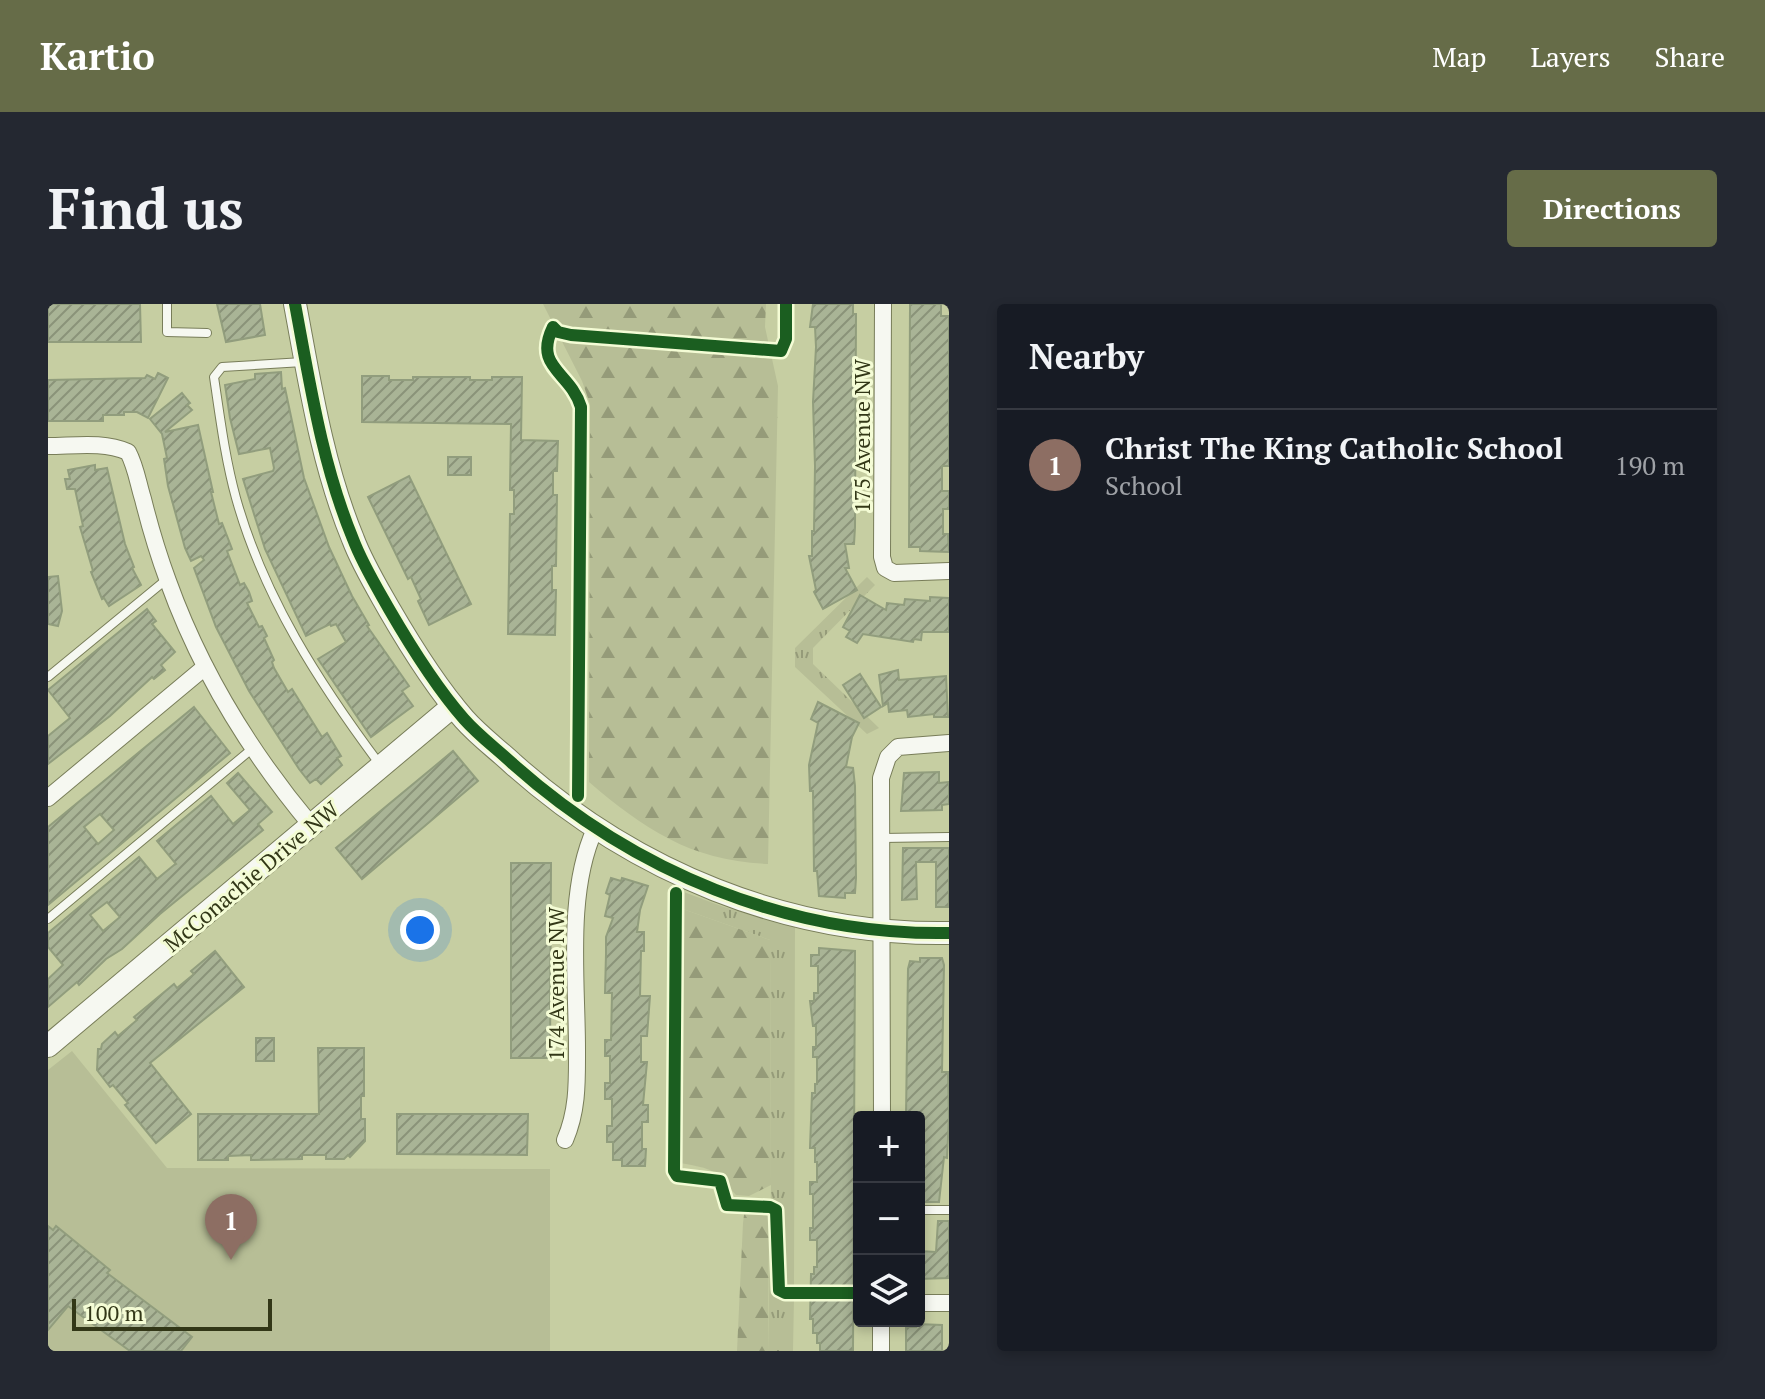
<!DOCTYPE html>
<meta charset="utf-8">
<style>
:root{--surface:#171b24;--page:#242831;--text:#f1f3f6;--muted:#9ea1a6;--line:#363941;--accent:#666c48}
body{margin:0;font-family:"PT Serif",serif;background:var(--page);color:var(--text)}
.controls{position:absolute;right:24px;bottom:24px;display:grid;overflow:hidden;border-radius:8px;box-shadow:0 4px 12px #0003}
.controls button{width:72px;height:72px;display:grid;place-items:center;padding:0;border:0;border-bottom:2px solid var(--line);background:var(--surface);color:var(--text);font:40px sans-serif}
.scale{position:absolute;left:24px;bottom:20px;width:200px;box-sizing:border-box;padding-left:8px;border:4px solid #323717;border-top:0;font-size:22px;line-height:28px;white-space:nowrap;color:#323717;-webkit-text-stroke:6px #f4fcd5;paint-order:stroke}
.you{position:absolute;left:372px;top:626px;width:28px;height:28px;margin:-20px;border:6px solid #fff;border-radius:50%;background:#1a73e8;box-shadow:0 0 0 12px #1a73e833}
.badge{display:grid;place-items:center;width:52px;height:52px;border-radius:50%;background:var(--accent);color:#fff;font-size:26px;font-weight:700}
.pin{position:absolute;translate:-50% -66px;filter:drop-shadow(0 2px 4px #0008)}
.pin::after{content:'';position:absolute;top:42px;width:28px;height:24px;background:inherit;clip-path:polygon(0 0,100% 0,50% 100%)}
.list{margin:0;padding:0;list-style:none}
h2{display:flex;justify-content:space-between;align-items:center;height:104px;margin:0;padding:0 32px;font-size:34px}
h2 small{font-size:26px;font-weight:400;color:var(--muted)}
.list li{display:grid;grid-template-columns:52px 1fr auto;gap:24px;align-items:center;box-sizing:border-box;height:112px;padding:0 32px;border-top:2px solid var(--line)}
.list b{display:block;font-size:30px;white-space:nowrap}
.list p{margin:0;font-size:26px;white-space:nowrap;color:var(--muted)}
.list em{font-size:26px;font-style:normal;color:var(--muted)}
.icon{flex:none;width:44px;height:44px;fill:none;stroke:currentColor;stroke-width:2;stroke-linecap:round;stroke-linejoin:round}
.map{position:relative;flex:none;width:901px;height:1047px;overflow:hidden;border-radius:8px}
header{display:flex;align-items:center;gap:48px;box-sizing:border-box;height:112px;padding:0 40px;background:var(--accent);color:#fff}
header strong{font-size:38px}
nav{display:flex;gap:44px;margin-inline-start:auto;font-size:28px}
.intro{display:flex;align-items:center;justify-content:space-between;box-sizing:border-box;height:192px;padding:0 48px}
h1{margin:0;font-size:56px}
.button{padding:20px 36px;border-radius:8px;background:var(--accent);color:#fff;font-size:28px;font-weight:700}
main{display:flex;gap:48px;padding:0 48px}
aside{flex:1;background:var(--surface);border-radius:8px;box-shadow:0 4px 12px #0003}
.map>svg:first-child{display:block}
.grass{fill:url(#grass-tufts)}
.forest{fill:url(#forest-firs)}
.park{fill:#b7be96}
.building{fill:url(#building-hatch);stroke:#919d7d;stroke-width:2;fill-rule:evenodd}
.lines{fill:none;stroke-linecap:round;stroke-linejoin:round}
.lane-casing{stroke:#787d59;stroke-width:10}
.street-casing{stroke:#787d59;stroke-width:18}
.secondary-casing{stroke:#787d59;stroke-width:24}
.lane{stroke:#f6f8f1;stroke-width:8}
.street{stroke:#f6f8f1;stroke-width:16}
.secondary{stroke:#f6f8f1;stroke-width:22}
.cycleway-casing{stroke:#f4fcd5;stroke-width:17}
.cycleway{stroke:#1b5e20;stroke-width:12}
.labels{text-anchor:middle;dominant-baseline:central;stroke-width:6;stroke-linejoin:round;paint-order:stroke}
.street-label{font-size:22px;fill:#323717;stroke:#f4fcd5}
</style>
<header>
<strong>Kartio</strong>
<nav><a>Map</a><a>Layers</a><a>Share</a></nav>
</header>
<div class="intro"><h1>Find us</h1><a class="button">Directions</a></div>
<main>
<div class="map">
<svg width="901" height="1047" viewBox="0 0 901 1047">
<defs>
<pattern id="grass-tufts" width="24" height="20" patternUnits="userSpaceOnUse" patternTransform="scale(2)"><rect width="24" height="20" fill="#b7be96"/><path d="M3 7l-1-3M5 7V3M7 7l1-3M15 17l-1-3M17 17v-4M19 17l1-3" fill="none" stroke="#959b79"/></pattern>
<pattern id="forest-firs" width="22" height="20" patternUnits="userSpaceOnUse" patternTransform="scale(2)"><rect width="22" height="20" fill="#b7be96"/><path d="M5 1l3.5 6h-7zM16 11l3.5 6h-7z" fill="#959b79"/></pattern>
<pattern id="building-hatch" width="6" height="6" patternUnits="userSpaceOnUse" patternTransform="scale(2)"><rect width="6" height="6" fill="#a9b496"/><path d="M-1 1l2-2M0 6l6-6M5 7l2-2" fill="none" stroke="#8a9379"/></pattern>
</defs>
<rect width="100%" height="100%" fill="#c6cea2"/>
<g class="grass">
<path d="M819,273L827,281L765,344V360L831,424L819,430L747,363V344Z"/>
<path d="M633,587L676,603L747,623L746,982H811V995H746L745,1047H720L723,881L722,636L632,604Z"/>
</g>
<g class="forest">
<path d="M495,0H718L717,23L730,82L720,560C644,557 597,526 541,478L542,100L534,77Z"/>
<path d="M632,604L722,636L723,881L701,892L688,891C666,865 666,865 632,859Z"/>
<path d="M700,907H712L721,913L720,1047H689L695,919L696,911Z"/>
</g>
<path class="park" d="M24,747L119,864L502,865V1047H0V766Z"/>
<g class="building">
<path d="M0,0H92L93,38H0Z"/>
<path d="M169,0H212L217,31L178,38Z"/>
<path d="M765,0H805V10H808L807,223L806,240H797L801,264H797L809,286L775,305L766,288L768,286L761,252H764V227H766L767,162L765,98L768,43L767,23H762Z"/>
<path d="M862,0H893V12H901V162H894V187H901V205H895V230H900L901,248L872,247V243H861Z"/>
<path d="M233,68L234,85L237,84L256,174L281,243L304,292L321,321L319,322L361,382L354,387L365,402L323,433L270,355L298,338L288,320L283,322L282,320L258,332L217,245L195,175L225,167L226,164L222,144L191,150L182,114L177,81L207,75V70Z"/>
<path d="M110,69L120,74L100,114L89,108H76V111H55V117H0V76L97,74L99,71L107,75Z"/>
<path d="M314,72H341V76H365V73H422V76H444V73H474L473,136L510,137L509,167H505V191H509L508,262H504V286H508L507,331L460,330L462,210H466V186H462L463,120L314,118Z"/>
<path d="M134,89L142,99L139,101L144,106L117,128L150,121L165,188H163L171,220L174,219L184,245L179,247L192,281L196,279L201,288L204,297L199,299L211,323L214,322L219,332L216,334L226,356L224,358L226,364L240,388L244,385L274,433L279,429L293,452L289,454L294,461L273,480L268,475L262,479L251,465L201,387L168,323L146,264L156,256L153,252L143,257L137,244L120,182L116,155L119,154L114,130L102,115Z"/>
<rect x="400" y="153" width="23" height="18"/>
<path d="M47,161V166L59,164L77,240L86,263L84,264L93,281L61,302L56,294L54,295L43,268L45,267L32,223L35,222L27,185H19L17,175H22L20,166Z"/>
<path d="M361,172L423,300L381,321L370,297L373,295L363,273L360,275L320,193Z"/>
<path d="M10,272L14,307L10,322L0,320V273Z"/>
<path d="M812,291L838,306L839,299L856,301L857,295L882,297V293L901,294V328H874L873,336L866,335L865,338L815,330L809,339L798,333L802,327L795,323Z"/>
<path d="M99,305L108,317L104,320L127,348L113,361L117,366L106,375L104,373L62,412L0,460V432L22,414L0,386Z"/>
<path d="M850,366L851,376L898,372L900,413H886V410L860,413L859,406L841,408L840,399L835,402L831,371Z"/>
<path d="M812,370L833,403L816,414L795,381Z"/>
<path d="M770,398L811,419L804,433L798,463L805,464L807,482L808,574L807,589H797V594L771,592L769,567H766L765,487H762L761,461L770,419L763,415Z"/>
<path d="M146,403L182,449L0,601V523ZM52,510L66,526L50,540L36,523Z"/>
<path d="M405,447L430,477L314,575L288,544Z"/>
<path d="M891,468V479L901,478V500L894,501V506L853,507L856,469Z"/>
<path d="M190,469L224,508L210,520L215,526L112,610L74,645L58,655L31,681L29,678L0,703V675L15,661L0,643V629L91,553L109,575L126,561L128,560L109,537L163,492L185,520L202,506L179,479ZM59,598L72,613L55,627L42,611Z"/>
<path d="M855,544H901V603H888V558H868L869,595L854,596Z"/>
<path d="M463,559H503L502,754H463Z"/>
<path d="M563,574L573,577L574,574L600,582L592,606L589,628H596V647H593L592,692H602L599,732H593V758H599L595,801H600V818H594V845H598L597,862H574V856H565V838H559V822H564V795H557V779H562V752H557V736H563L564,689H557L558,650V633L565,614L557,612L562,591L558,589Z"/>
<path d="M771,644L807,647L805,1047H772V1039H769V1029H765V1015H762L763,970H766V963H769V936H762V924H765V890H762V878H769V858H767V844H762L764,789H767V780H769V753H765V743H768V722H765L762,697H766V689H770V662H763V651H771Z"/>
<path d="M167,647L196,683L102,759L143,810L108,839L77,801L80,799L65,781L62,783L49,766L50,745H53L54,740L67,728L70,732L89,716L86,713L126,680L129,684L146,670L143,667Z"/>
<path d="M872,654H894L896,661L894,768H900L901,813L899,854L896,853L891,898H871V813H858L860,665L862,657L872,658Z"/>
<rect x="208" y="734" width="18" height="23"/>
<path d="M270,744H316V792H313V815H317V837L302,853L300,851L296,855H278V851H254V855L203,856V851L180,852V856H150V810H271Z"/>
<path d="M349,810H480L479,851L349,850Z"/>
<path d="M890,917H901V974L871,975V947L888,948Z"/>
<path d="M0,922L5,926L8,922L62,966L59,969L144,1033L133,1047H82L20,1002L0,1026Z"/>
<path d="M868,1020L894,1021V1047H858V1023H868Z"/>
</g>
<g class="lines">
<g class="lane-casing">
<g id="lane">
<path d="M119,0V28L159,29"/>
<path d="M255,58L174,63L166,73C172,113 177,154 188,194C216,294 271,379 333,462"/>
<path d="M0,373L119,275"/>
<path d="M834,534L901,533"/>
<path d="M0,615L205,444"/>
<path d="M871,906H901"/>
</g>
</g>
<g class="street-casing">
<g id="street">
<path d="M835,0L834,253L837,264L846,269L901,267"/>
<path d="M0,142C26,142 55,137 80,148C88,163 90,179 95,195C102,223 110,250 120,277C152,366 202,448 263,521"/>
<path d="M0,494L157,363"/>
<path d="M834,813L833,474L840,453L850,443L901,439"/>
<path d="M517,836C530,806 529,777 529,745C529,676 518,588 547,525"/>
<path d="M871,999H901"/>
<path d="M833,1047V1017"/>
</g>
</g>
<g class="secondary-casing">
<g id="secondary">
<path d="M247,0C262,80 274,160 305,235C314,259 328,282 341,305C363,343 387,382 416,415C431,432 449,445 465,460C585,567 739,632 901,629"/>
<path d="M0,742L405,402"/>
</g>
</g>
<use href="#lane" class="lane"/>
<use href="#street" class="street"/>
<use href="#secondary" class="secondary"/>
<g class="cycleway-casing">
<g id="cycleway">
<path d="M247,0C262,80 274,160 305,235C314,259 328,282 341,305C363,343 387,382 416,415C431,432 449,445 465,460C585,567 739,632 901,629"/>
<path d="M530,492L533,103C522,67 485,64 505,23L510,28L523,31L733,47L738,35V0"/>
<path d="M628,589L626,867L629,872L672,877L679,901L722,903L728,906L731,986L737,989H811"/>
</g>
</g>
<use href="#cycleway" class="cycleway"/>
</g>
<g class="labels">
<g class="street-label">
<text transform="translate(813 132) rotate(-90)">175 Avenue NW</text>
<text transform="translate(203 572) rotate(-40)">McConachie Drive NW</text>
<text transform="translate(507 680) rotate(-90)">174 Avenue NW</text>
</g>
</g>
</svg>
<div class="controls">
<button>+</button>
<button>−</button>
<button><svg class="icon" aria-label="layers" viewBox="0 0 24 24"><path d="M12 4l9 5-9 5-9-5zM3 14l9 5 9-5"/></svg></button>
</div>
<div class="scale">100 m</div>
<div class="you"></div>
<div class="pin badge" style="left:183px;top:956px;background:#8d6e63">1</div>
</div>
<aside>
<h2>Nearby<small></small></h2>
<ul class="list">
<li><span class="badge" style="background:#8d6e63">1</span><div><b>Christ The King Catholic School</b><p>School</p></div><em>190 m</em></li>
</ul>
</aside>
</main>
